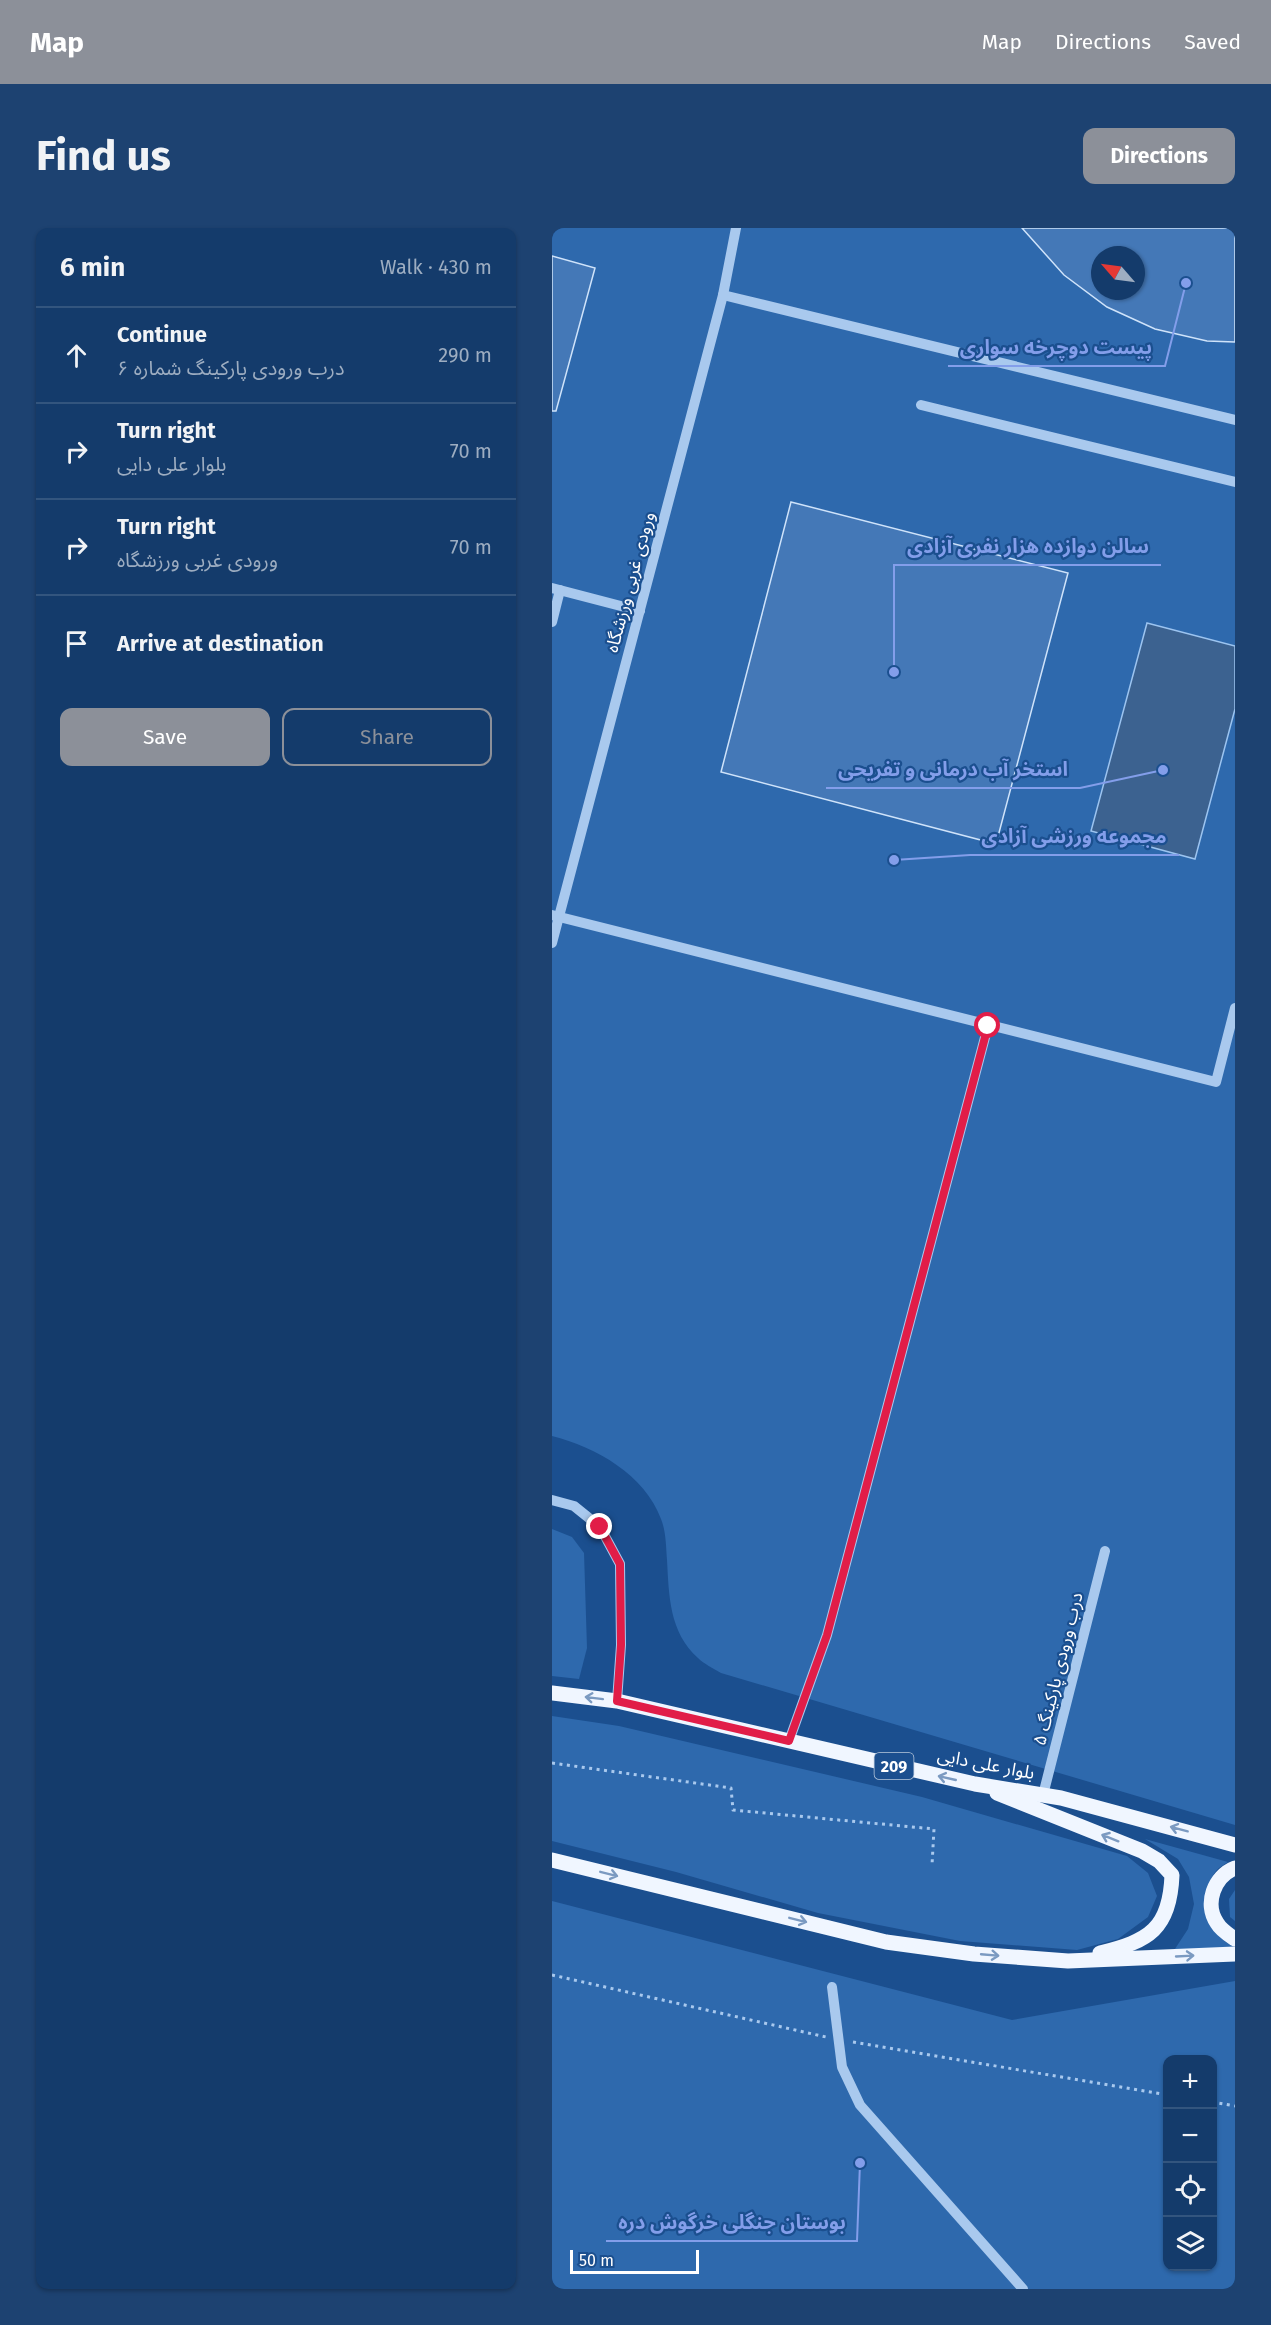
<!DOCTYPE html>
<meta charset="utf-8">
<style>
:root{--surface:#143b6b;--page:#1d4271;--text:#f1f3f6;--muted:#9dadc1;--line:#33557e;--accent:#8c9099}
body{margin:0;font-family:"Fira Sans","Noto Sans Arabic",sans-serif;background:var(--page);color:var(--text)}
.controls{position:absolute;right:18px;bottom:18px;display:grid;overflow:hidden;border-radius:12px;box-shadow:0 2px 4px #0004}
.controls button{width:54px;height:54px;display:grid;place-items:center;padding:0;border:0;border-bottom:2px solid var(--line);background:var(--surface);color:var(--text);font:30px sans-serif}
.compass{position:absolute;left:539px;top:18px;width:54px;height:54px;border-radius:50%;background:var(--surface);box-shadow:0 2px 4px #0004;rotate:298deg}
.scale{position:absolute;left:18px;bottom:15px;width:129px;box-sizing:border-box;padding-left:6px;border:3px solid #fff;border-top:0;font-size:16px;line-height:21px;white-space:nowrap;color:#fff;-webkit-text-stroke:4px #1b4f8f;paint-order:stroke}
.stop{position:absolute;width:18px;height:18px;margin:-14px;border:4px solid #e11d48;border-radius:50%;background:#fff}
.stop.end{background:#e11d48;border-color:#fff;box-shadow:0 2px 6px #0008}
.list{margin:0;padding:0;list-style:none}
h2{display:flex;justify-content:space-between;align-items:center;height:78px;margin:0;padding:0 24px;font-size:26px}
h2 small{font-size:20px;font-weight:400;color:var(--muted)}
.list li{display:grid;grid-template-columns:39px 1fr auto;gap:18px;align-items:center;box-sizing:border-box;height:96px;padding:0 24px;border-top:2px solid var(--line)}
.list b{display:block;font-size:22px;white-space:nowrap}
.list p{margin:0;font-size:20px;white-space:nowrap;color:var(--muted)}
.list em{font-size:20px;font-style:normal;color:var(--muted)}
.actions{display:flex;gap:12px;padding:18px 24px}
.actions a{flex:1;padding:14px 0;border:2px solid var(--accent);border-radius:12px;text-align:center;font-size:21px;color:var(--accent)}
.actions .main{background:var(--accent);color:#fff}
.icon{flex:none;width:33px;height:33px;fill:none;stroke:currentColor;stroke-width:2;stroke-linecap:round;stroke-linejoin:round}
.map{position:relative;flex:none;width:683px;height:2061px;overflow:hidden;border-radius:12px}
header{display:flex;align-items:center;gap:36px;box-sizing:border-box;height:84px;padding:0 30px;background:var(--accent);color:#fff}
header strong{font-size:28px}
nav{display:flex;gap:33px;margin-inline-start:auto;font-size:21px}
.intro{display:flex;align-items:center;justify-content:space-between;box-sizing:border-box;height:144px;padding:0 36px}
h1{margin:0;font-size:42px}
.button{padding:15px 27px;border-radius:12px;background:var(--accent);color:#fff;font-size:21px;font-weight:700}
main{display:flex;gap:36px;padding:0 36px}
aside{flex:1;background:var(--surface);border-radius:12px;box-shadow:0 2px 4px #0004}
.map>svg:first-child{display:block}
.green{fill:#2e69ad;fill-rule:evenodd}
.water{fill:#3c6290;stroke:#9cc4f0;stroke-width:1.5}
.building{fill:#4478b7;stroke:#cfe3fa;stroke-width:1.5;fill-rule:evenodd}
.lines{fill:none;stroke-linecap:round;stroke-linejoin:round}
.path{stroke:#a9c9ee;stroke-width:3;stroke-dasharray:3 4.5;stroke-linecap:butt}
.minor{stroke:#a9c9ee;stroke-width:10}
.major{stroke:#f0f6ff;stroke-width:15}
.oneway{stroke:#7b9ac1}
.route{stroke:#e11d48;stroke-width:8}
.labels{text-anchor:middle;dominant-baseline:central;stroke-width:4.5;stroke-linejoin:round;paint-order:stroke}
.shield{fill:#1b4f8f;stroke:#bbcadd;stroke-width:1.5}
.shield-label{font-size:16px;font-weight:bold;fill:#fff}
.street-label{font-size:18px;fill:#fff;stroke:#1b4f8f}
.leader{fill:none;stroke:#839eea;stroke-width:2}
.callout-dot{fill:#839eea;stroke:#1b4f8f;stroke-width:2}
.callout-label{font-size:20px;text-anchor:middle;font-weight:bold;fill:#839eea;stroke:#1b4f8f;stroke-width:4.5;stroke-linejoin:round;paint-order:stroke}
</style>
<header>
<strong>Map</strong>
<nav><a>Map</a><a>Directions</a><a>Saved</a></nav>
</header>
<div class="intro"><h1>Find us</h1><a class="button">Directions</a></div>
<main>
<aside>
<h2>6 min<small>Walk · 430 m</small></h2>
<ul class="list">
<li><svg class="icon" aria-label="ahead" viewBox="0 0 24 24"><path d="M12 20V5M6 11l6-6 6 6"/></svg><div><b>Continue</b><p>درب ورودی پارکینگ شماره ۶</p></div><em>290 m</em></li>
<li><svg class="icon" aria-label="right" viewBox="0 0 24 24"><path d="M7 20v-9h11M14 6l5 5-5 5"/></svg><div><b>Turn right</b><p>بلوار علی دایی</p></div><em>70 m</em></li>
<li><svg class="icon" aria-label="right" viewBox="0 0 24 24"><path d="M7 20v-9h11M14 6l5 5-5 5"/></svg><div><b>Turn right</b><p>ورودی غربی ورزشگاه</p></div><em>70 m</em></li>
<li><svg class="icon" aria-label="arrive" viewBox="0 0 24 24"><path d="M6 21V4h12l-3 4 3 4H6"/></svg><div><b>Arrive at destination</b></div></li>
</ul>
<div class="actions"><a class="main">Save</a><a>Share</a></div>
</aside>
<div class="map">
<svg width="683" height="2061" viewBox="0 0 683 2061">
<rect width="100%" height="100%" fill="#1b4f8f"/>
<g class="green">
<path d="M0,0H683V1597L169,1445C161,1440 152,1436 146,1430C117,1404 117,1367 115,1332C114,1319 114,1303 109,1291C93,1247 44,1219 0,1208ZM548,27H584V63H548Z"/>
<path d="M0,1301L20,1309L32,1325L35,1420L27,1451L0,1448Z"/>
<path d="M0,1488L67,1498L370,1569L575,1628L596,1645L605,1668L596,1689L566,1711L525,1722L408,1713L266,1685L124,1644L0,1613Z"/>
<path d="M593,1611L676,1634C672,1637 667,1639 664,1643C645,1667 654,1707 683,1719L619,1727L636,1701L642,1676L637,1649L626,1631Z"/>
<path d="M683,1662V1693L678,1689L677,1671Z"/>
<path d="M0,1673L460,1792L683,1753V2061H0ZM616,1832H660V2038H616Z"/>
</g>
<path class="water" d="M595,395L683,418V481L643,631L539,603Z"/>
<g class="building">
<path d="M470,0H683V114L655,113L603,101L555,79L512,47ZM548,27H584V63H548Z"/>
<path d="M0,28L43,40L4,183H0Z"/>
<path d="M239,274L516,345L444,616L169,544Z"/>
</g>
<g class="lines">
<g class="path">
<path d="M0,1535L179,1560L181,1582L382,1601L380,1637"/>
<path d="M0,1747L274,1809"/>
<path d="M301,1814L616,1867"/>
<path d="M660,1874L683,1878"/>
</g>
<g class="minor">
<path d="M171,67L683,192"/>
<path d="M369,177L683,254"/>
<path d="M0,360L88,383"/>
<path d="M0,394L8,362"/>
<path d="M0,687L664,854L683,780"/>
<path d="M0,715L171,67L184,0"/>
<path d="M0,1272L22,1278L48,1299L68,1336L69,1417L65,1473"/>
<path d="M237,1513L275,1407L436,798"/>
<path d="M491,1567L553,1323"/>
<path d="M280,1759L290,1839L308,1877L471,2061"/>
</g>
<g class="major">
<path d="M0,1465L65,1473L423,1556L509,1570L683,1617"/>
<path d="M445,1565L590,1623L607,1633L620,1647C618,1701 597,1713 548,1725"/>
<path d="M0,1632L334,1714L422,1726L516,1733L683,1726"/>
<path d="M683,1640C662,1648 652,1676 665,1695C669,1702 677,1707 683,1711"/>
</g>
</g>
<defs><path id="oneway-shaft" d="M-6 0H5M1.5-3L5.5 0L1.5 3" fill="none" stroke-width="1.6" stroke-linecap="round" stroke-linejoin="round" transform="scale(1.5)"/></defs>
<g class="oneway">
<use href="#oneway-shaft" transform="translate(42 1470) rotate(-173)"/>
<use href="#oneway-shaft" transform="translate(395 1550) rotate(-167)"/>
<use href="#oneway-shaft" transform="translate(627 1601) rotate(-165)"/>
<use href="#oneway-shaft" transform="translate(558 1610) rotate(-158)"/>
<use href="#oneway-shaft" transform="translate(57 1646) rotate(14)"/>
<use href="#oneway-shaft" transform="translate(246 1692) rotate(14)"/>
<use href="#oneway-shaft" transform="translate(438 1727) rotate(5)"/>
<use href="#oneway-shaft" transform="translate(633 1728) rotate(-3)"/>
</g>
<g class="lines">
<path class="route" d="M48,1299L68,1336L69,1417L65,1473L237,1513L275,1407L436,798"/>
</g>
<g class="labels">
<rect class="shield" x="322.5" y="1525" width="39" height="26" rx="4.5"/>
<g class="shield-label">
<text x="342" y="1538">209</text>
</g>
<g class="street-label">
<text transform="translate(78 354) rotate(-75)">ورودی غربی ورزشگاه</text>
<text transform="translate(506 1441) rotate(-76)">درب ورودی پارکینگ ۵</text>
<text transform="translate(434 1536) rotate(11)">بلوار علی دایی</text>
</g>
</g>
<path class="leader" d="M634 55L613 138H396M342 444L342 337H609M611 542L528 560H274M342 632L418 627H627M308 1935L305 2013H54"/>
<g class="callout-dot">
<circle cx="634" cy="55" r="6"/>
<circle cx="342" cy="444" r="6"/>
<circle cx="611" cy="542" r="6"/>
<circle cx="342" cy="632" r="6"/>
<circle cx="308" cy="1935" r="6"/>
</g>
<g class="callout-label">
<text x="504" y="126">پیست دوچرخه سواری</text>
<text x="476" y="325">سالن دوازده هزار نفری آزادی</text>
<text x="401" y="548">استخر آب درمانی و تفریحی</text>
<text x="522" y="615">مجموعه ورزشی آزادی</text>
<text x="180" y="2001">بوستان جنگلی خرگوش دره</text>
</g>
</svg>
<div class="controls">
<button>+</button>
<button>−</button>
<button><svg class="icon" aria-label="locate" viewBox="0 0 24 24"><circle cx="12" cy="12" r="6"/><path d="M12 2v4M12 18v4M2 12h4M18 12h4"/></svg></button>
<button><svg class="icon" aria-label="layers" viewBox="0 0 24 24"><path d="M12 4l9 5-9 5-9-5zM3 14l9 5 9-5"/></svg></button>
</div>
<svg class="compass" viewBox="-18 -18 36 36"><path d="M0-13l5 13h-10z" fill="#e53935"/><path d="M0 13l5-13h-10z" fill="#9dadc1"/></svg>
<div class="scale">50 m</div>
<div class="stop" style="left:436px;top:798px"></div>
<div class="stop end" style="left:48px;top:1299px"></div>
</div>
</main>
